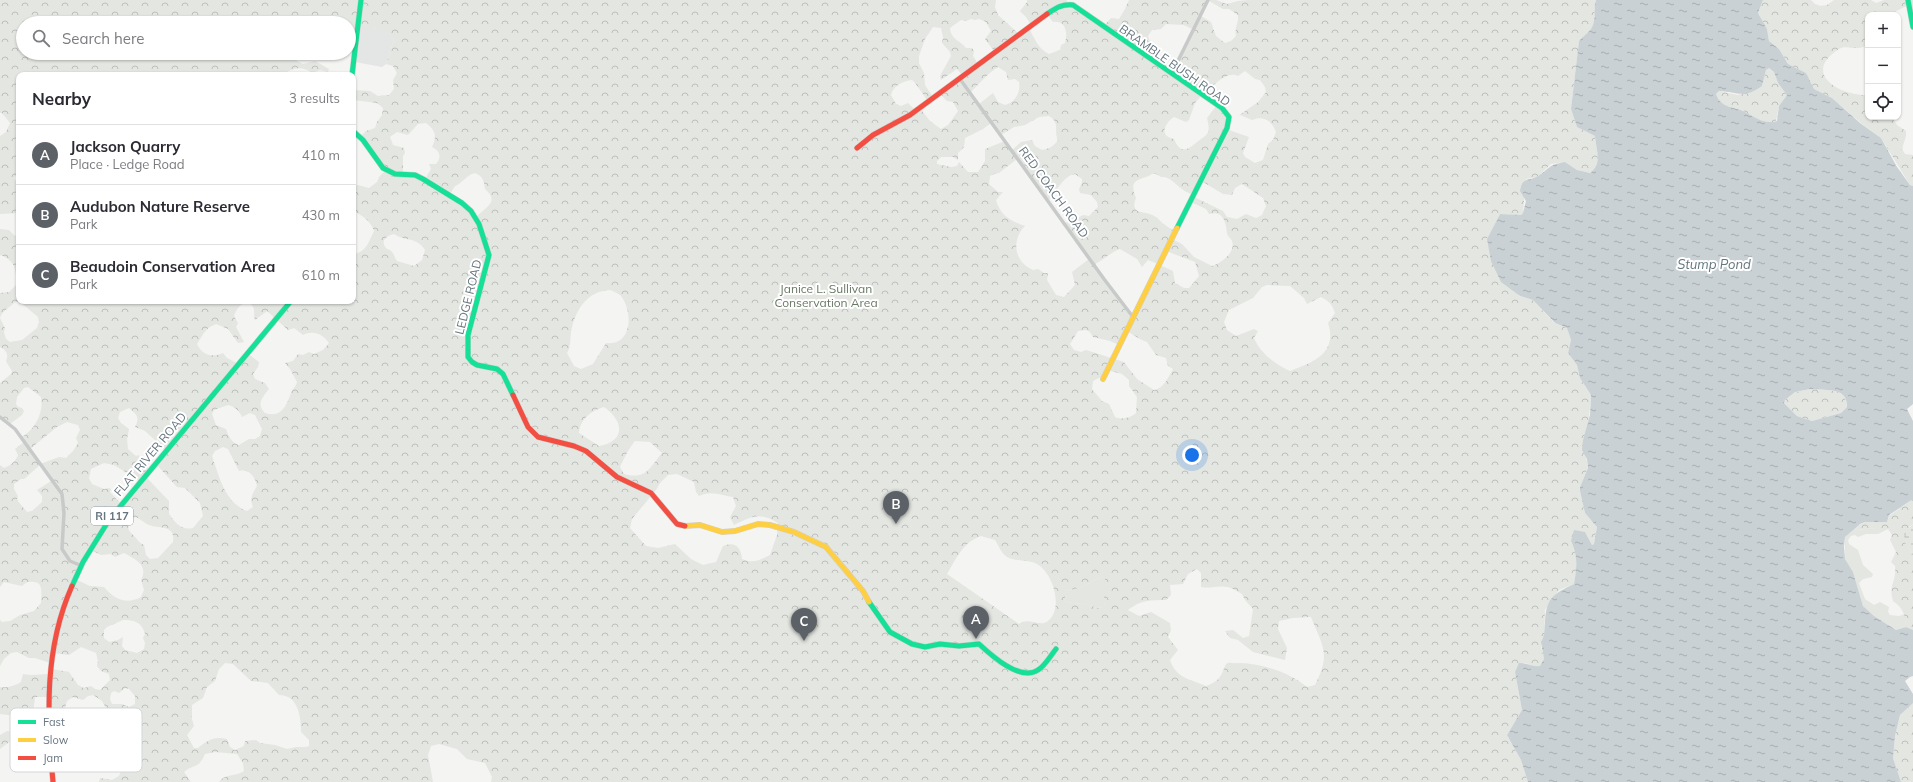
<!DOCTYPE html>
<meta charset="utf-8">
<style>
:root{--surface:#fff;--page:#f7f7f7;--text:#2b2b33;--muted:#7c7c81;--line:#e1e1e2;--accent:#5c6168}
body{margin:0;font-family:Mulish,sans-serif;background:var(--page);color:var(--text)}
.controls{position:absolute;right:12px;top:12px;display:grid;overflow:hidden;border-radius:8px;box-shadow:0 1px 3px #0004}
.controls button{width:36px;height:36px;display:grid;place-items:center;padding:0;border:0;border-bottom:1px solid var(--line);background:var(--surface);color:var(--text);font:20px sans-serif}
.you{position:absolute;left:1192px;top:455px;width:14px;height:14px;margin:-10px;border:3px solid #fff;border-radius:50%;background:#1a73e8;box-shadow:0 0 0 6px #1a73e833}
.badge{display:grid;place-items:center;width:26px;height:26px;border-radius:50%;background:var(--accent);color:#fff;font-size:13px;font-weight:700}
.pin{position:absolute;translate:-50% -33px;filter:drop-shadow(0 1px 2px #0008)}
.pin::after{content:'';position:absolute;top:21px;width:14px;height:12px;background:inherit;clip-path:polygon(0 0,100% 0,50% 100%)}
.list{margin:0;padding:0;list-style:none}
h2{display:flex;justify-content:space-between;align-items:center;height:52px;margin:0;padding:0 16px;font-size:17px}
h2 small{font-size:13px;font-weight:400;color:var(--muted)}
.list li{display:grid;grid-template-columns:26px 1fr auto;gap:12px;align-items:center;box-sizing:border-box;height:60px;padding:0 16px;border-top:1px solid var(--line)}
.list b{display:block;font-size:15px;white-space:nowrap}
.list p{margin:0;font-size:13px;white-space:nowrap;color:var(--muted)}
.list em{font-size:13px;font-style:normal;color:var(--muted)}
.icon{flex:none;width:22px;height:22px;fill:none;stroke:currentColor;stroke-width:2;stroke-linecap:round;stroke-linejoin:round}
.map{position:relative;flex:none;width:1913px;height:782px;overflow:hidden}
.search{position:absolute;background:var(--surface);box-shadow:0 1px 3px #0004;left:16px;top:16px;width:340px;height:44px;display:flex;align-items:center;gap:10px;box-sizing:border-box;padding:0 14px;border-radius:22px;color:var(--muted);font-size:15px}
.panel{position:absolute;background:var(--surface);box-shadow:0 1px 3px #0004;left:16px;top:72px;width:340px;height:232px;border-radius:8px}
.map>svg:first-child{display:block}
.built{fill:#e4e5e5}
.grass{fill:#e4e6e1}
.forest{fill:url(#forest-crowns);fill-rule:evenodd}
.wetland{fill:url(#wetland-marsh)}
.water{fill:url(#water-ripples);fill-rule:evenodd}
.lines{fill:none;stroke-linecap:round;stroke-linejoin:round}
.fast-casing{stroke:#d1d1d1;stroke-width:6}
.slow-casing{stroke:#d1d1d1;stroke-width:6}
.jam-casing{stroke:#d1d1d1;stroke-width:6}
.street{stroke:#c8caca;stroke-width:3.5}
.fast{stroke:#16e098;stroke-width:5}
.slow{stroke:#ffcf43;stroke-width:5}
.jam{stroke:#f24e42;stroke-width:5}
.labels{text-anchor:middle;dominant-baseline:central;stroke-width:4;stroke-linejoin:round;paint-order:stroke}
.shield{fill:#fff;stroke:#959fa6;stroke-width:1}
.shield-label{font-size:11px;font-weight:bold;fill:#677680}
.street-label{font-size:12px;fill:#677680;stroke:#fff}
.park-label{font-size:12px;fill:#697865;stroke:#fff}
.water-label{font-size:13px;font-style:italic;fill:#63777d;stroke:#fff}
.key{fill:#fff;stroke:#d1d6d9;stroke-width:1}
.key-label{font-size:11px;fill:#677680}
</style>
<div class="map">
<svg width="1913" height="782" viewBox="0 0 1913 782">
<defs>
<pattern id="forest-crowns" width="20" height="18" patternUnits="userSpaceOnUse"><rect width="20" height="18" fill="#e4e6e1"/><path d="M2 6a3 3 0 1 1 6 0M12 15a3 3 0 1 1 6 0" fill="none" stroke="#bdbfbc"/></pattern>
<pattern id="wetland-marsh" width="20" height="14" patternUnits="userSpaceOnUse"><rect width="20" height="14" fill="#e4e6e1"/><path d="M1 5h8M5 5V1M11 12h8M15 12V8" fill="none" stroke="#bdbfbc"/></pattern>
<pattern id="water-ripples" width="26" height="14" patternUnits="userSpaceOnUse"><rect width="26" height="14" fill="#c9d1d4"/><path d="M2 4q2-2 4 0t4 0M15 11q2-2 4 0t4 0" fill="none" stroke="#a7aeb1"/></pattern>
</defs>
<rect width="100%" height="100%" fill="#f4f4f3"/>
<path class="built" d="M373,27L378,30H386L394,40L386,64L382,67L355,62L358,28Z"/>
<g class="grass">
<path d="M1853,528L1857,530L1875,528L1888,529L1878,534H1866L1858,537L1855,535L1851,536L1848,540L1849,544L1858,550L1863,565L1873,574L1872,577L1863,579L1859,583L1865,599L1874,605L1880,602L1889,607L1888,612L1890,615L1899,616L1905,614L1906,627L1896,630L1874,616L1863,606L1853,572L1845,559V537Z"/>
<path d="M1101,577H1106L1103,592L1106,603L1103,607L1097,608C1086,602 1076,605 1065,601V591L1079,588Z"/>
</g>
<g class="forest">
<path d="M0,0H996L995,7L998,15L1019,34L1028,27C1034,37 1038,49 1049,54L1060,50L1061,45L1065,43C1068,33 1066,20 1053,22L1047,14L1031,25L1026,17L1020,11L1027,2V0H1067V2L1104,26L1111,18L1119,19C1123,13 1126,7 1129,0H1216L1227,4L1238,1L1249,0H1596C1593,9 1597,21 1591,29C1588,33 1582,37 1579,41L1571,109L1577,127L1595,136C1596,151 1603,162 1590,173L1577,170L1565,162L1551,164L1537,177L1526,179L1523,213L1521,215L1500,214L1487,239L1519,296L1533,300L1554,323L1567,328L1571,340L1568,353L1577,365L1580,378L1591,395L1588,427L1583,440L1588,468L1580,487V491L1585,513L1597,527L1594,544L1592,545L1585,532L1571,541C1578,556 1577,568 1574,584L1559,590L1545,610L1544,637L1541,646L1544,659L1540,667H1535L1525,663L1515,672L1522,710L1507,735L1521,760L1528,782H491L492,777L485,763L467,759L457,749L439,744L431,746L428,755L433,782H219C225,773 236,777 244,771L243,763L237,754L215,752L205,754C198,770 195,763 184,772L191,782H99L100,778L112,780L119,776L121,771C120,768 104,747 102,745C109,738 114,733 110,723L105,722L107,710L102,701L93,695L88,696L83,700L73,697L67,701L65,708H50L48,697H35L33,714L35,718L48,719L47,721H36L31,718L0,714V687C7,688 15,686 21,682L23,674C32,676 40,674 49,674L52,669L69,672L78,685L84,688L91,686L95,689L100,690L110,680L109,674L101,671L97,666L98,661L96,653L81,647L69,655L53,653L50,663L35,658H29L17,652L11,653L4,659L0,666V620L2,622L10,621L20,615L34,611L41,603C41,596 44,582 34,582C28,581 26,582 22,586L4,582L0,587V465L4,468C10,466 16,461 18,455L15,449L24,442L22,437C35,429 44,413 41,397L28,387L24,388L17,397L16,404L18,407L22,408L24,411L22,415L10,424L0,419V383L11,374L12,371L6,361C9,354 6,350 0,347V293L9,292L16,285C17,270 15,260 0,255V229L9,230L14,235L19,237V301H353V254C366,253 369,241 374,231C371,221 362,215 353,211V187L358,185L369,188L377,182L379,177L386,170L360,137L366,131L375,128L377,122L382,115L383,108L377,103L353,100V90L370,91L378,96L389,95L394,89L393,80L397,73L393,66L386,64L394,40L386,31L378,30L373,27L370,29L358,28L357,33H349V23H23V53H293L297,61L303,64L315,61L329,69L328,72L320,70L312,73C304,67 296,67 287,72L286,75H19V170L14,178L19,187V213L0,214V136L6,132L10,123L2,113H0ZM1209,1L1223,9H1229L1238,15C1239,23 1234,28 1236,36L1231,41L1225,43L1216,36L1211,22L1201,16ZM971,19L975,20L979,19L986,22L991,31L985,39L994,51L978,64L973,56L974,51L972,48H966C960,40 951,40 950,28L961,20L966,21ZM1166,24L1184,25L1194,30L1171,72L1144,53L1151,45L1148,36L1152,30L1161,29ZM933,27L941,28L943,37L942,43L950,52L951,56L940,76L941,80L957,69L963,76L940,94L947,101L953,102L958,111L948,125L941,129L930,121L920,108L915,110L908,103L901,106L896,104L891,95C893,86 903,81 912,80C918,85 922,94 928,101L933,97L925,85L924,73L919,63V56L925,39ZM998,67L1006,72L1008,80L1015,79L1019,82C1021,92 1015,103 1005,105L998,102L993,93L979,104L970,93C980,83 987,74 998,67ZM1245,71L1255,79L1260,80L1265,87L1266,92L1258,102L1238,116L1240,115L1252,120C1264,115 1272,121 1276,132L1273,140L1268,144L1263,160L1255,163L1245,157L1243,153L1249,137L1226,129L1229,116L1217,105L1207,118C1211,134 1208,134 1197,142C1187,150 1181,155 1174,139C1158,136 1165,123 1174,117L1186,122L1189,120L1195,103L1202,95H1205C1211,87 1227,70 1238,76ZM1049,116C1061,124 1053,129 1058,140C1054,146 1049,149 1042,150L1035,146L1032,140L1021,142L1012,150L1005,141L985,149V161L978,172H968L959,162L957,166L951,167L937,164V161L941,157H953L958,160V153L964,147L965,138L983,129L991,123L1001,135L1014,127L1025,125L1039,117ZM426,123C436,131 437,136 432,147C440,151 442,157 436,164H429L431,169L425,179L403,173V156L405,153L404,148L393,145L390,137L397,132L408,135L418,124ZM1017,159L1049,200C1057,191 1063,176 1075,174L1082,179V183L1079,189L1080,193L1091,195L1097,202L1098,207L1089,216L1083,215L1076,219L1072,217L1065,224L1089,259L1072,272L1075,285L1064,297L1056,295L1047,280L1048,273H1044L1038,269L1033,270C1014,262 1011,240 1025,226C1010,221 1000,215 996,200L1003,192H998L989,184L990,176L994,174L999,173ZM475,173C483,176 484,181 485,189C500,202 486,207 476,217L450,194L455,186C463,183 466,175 475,173ZM1152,174H1156L1161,177C1170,176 1175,184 1182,189C1185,192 1190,193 1194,195L1203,182L1223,194L1232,195L1235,188L1242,184L1263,198L1266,206L1262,215L1256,218L1246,214L1237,219L1227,217L1223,211L1194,197L1191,202L1206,209L1209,214C1223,210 1226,222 1227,233C1227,236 1231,238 1232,241C1236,253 1221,263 1212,266L1194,257L1182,244L1172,239L1175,231C1172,229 1167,227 1164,224C1160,222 1159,218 1154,216C1145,210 1129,216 1136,198C1127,177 1142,181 1152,174ZM394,234C406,242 416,236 425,250L422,260L414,266L397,261C395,259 394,254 392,252C391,250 388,250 386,248C380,241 386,236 394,234ZM1120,249L1137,259L1142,267L1148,260L1158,264L1166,251L1195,262L1199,276L1189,288H1184L1175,283L1173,271L1160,265L1132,315L1095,264C1103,260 1113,251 1120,249ZM1267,285L1290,286L1304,298L1307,304L1321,297C1329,301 1332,304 1335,313L1328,323C1338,353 1313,363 1290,371C1275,364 1260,353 1254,338L1258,331L1254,329L1236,336L1227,330L1224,322L1229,310L1253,298L1262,287ZM610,290C615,292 621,294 623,299C633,315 631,346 606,343L593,364L581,369L574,366L567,353C571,347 570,339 571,332C575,310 587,291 610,290ZM19,301L38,317L39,322L37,328L22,340L10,342L6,339L4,332L5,328L0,318C2,311 10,307 14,303ZM248,302C257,308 253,312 255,320L267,311L288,330L294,328L303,335C313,330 323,334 329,343L323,350L314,354L309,352L303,355L298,354L293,361L285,363L290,369L297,382C296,387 292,389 291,393C286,406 282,418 265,413C256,404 262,398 269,389L265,383L255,379L253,374L258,367L259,362L248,354L239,364L227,358L223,353C212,358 202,355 197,344C203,335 205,328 216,324L228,329L238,343L244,342L236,327L238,323L234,316C236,309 241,303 248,302ZM1086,330L1090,332L1093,337L1110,341L1119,345L1127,331C1134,335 1140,340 1147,342L1156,355L1166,358L1168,366L1173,369C1168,378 1164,388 1154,390L1137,379L1124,362L1086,350L1081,352L1074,350L1070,344L1078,331ZM1107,370L1122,374L1129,380V386L1137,397L1136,413C1131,418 1121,420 1115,417L1109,404L1102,401L1092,389L1093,381L1103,376ZM228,405C235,407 239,410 242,417L250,413L255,415L262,429L260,436L255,439H249L239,445C232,443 228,436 226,429L216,425L212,414L214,410ZM604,407C624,421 626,441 599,446L579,433C580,419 591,411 604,407ZM129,408C137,415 140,417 135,427L145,431L156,441L157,439L165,451L156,464L177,487L185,488L200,503L203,516L193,528C181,531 175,522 169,514V501L145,476L150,469L140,461L139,455L136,456L128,449L127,439L129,429L121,423L118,418L120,412ZM67,422L78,425L80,430L76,438L78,443L73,451L66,458L59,457L40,464L30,449L57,427ZM635,441L650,442L662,453C649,468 647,480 624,474L620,467C624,458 629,448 635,441ZM223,447L228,449L239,471C248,468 255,476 257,486C253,493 249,498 253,507L247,511C225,503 219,476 212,456L215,451ZM104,463L114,465L130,475L132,473L139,482L121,504L110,492L111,489L109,488L104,489L92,484L89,478L91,469ZM40,465L51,481L37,490L42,496V502L32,511L27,512L17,500L18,496L14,489V484L21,479H24ZM677,474L694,482L696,492L699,496C711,490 721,495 733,497L736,506L730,517L734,525C752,516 760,512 778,523L777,535L770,555C760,560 753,564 742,559C741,547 735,541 723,546L716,562L703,565L691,559L675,544L658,548L646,546L630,528L632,519L656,490L660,483L668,475ZM135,517C141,519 144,523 149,525C158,529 176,524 173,542L158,558L150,559L146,555L144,545C140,543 139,542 136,538C128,529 125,530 133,518ZM981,536L995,540C999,546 1001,553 1007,557C1016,562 1028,559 1037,564C1053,573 1064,608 1048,621C1040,628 1028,616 1019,624L947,574C956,559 963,542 981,536ZM91,550L101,555L111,554L115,557L124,553C135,559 149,565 141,580L144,590L141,597C126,605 114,599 104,587L90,586L75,579ZM1197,569L1201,573V587C1210,589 1219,585 1227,587C1233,588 1238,592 1242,594L1245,600L1253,609L1249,636L1243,638L1233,630L1225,631L1230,638L1238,640L1253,652L1285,660L1287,648L1278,629L1279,621L1293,618L1311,617C1323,647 1331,654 1315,685L1307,687C1289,672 1261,663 1237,663C1234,664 1230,662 1228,663C1222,665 1226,680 1206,686C1191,679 1176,679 1170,660L1178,650L1168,637L1171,630L1170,623L1151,612L1139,616L1128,610C1139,600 1152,600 1166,600L1171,595L1170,585L1183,584L1188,574ZM1101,577H1106L1101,589L1106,603L1103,607L1097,608C1086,602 1076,605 1065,601V591L1079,588ZM123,620C134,620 142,622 145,634L143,638L145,643L144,649L137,653L125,650L122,646L123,637L118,640L109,642L104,638V630L107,627ZM225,663L233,664L251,681L268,683L279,695C298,695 301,716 301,732L309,740V746L306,747H296L287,749L275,745L260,743L256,740L245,741L244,746L235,750L230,747L227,739C214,736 208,740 198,748H194L187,735L194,726L192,719V705L203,698L207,687L215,681L219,669ZM125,688L129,689L135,696V704L129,707L122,704H112L110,699L111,693L114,691L119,693Z"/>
<path d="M1763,0H1811L1815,4L1821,6L1827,5L1834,0H1871L1876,3L1884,0H1913V20L1908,5L1889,15H1868V45C1855,52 1847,44 1839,49C1801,73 1839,96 1868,95V117H1891L1897,125L1906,131V136L1902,149L1905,154L1913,155V186L1910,185L1881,138L1861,123L1832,98L1814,89L1806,73L1788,64L1779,49L1769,41L1767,29L1758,13Z"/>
<path d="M1769,68L1774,72L1778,83L1787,95L1779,106L1776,121L1774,122C1762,123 1755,117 1745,112C1734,106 1721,109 1716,94L1719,91L1738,95L1762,86L1766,70Z"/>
<path d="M1810,389C1824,391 1847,386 1847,407L1841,413L1812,421L1797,416L1784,403L1785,400L1795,392Z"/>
<path d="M1913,499V524L1909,527L1905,542L1913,554V631L1906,627C1905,616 1904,608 1893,601C1888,585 1897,581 1895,566L1891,562L1896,552L1890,540L1892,535L1888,529L1879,530L1875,528L1857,530L1853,528L1865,522H1887L1889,516Z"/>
<path d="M1913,702V782H1901L1893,758L1895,736L1900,715Z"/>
<path d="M7,731L27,734L12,740L0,749V735Z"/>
</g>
<path class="wetland" d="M1913,524V554L1905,542L1904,533Z"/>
<path class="water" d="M1596,0H1763L1758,13L1767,29L1769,41L1779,49L1788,64L1806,73L1814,89L1832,98L1860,123L1881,138L1897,167L1910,185L1913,186V404L1907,409L1913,421V499L1889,515L1887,522H1865L1860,524L1845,537L1844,547L1845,559L1853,572L1863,606L1874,616L1896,630L1906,627L1913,630V676L1910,677L1905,681L1913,694V703L1900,715L1895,736L1893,758L1901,782H1528L1521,760L1507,735L1522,710L1515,672L1519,663C1527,663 1533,667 1540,666L1544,659L1541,642C1545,636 1544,631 1545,623C1546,598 1553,594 1574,584C1577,567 1578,556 1571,541L1574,530L1585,532L1592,545L1594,544L1597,527L1585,513L1580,491V487L1588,468L1587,459L1582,450L1583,440L1590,415L1591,395L1580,378L1577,365L1568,353L1571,340L1567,328L1555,323L1533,300L1520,296L1501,282L1491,261L1487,239L1500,214L1521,215L1523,213L1526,201L1520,191C1523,176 1528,182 1538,176C1551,168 1547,165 1565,162L1577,170L1590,173C1603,163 1596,151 1595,136L1577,127L1571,109L1579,41C1582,37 1588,33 1591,29C1597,20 1593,9 1596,0ZM1769,68L1774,72L1778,83L1787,95L1779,106L1777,121L1774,122C1762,123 1755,117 1745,112C1734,106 1721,109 1716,94L1719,91C1738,92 1744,99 1762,86L1766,70ZM1810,389C1824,391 1848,386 1847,407L1841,413L1812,421L1797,416L1784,403L1785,400L1795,392Z"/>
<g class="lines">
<g class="fast-casing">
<g id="fast">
<path d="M1908,0L1913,27"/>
<path d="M1047,14C1056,8 1061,4 1073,5L1222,108L1229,117L1227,128L1177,228"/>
<path d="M352,75L361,0"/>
<path d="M353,131L363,140L383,168L395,174L415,175L423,179L462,203L471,211L479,224L489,255L468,335V357L472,362L477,365L497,369L503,374L513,395"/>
<path d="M72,586L83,562L109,520L291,301"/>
<path d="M869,602L890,632L912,644L925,647L940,644L959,646L979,644C991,655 1020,682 1038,670C1045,666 1051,655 1056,649"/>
</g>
</g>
<g class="slow-casing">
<g id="slow">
<path d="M1103,379L1177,228"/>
<path d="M685,526L700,525L722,532L735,531L758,524L770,525L794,532L826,547L863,591L869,602"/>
</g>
</g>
<g class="jam-casing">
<g id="jam">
<path d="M857,148L873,135L910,115L1047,14"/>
<path d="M513,395L528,427L538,437L574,446L586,451L617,477L651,493L677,524L685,526"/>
<path d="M53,782C47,715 44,649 72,586"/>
</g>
</g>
<g class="street">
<path d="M1172,73L1208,0"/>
<path d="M960,79L1104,279L1133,317"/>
<path d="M0,417L15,429L62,494L64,513L62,549L70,561L82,566"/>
</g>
<use href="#fast" class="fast"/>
<use href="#slow" class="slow"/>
<use href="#jam" class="jam"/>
</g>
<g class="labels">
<rect class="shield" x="91" y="507" width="42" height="18" rx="3"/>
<g class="shield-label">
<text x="112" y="516">RI 117</text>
</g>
<g class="street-label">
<text transform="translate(1175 65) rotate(35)">BRAMBLE BUSH ROAD</text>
<text transform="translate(1054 192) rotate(54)">RED COACH ROAD</text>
<text transform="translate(468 297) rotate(-76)">LEDGE ROAD</text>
<text transform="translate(150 454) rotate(-50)">FLAT RIVER ROAD</text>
</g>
<g class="park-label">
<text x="826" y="288">Janice L. Sullivan<tspan x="826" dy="14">Conservation Area</tspan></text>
</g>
<g class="water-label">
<text x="1714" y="264">Stump Pond</text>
</g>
</g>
<rect x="10" y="708" width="132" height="64" rx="6" class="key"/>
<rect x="18" y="720" width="18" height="4" fill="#16e098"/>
<rect x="18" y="738" width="18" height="4" fill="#ffcf43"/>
<rect x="18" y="756" width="18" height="4" fill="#f24e42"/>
<g class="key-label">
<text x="43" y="726">Fast</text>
<text x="43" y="744">Slow</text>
<text x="43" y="762">Jam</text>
</g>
</svg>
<div class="controls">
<button>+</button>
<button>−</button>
<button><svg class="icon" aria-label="locate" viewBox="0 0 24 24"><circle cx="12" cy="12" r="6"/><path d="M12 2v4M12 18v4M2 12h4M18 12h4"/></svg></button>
</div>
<div class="you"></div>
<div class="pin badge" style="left:976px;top:639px">A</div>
<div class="pin badge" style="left:896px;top:524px">B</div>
<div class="pin badge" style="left:804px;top:641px">C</div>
<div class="search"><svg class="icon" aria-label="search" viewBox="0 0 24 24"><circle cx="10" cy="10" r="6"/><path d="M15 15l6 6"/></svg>Search here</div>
<section class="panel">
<h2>Nearby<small>3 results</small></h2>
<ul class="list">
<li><span class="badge">A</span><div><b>Jackson Quarry</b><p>Place · Ledge Road</p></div><em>410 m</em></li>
<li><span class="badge">B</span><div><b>Audubon Nature Reserve</b><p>Park</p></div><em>430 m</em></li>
<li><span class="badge">C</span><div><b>Beaudoin Conservation Area</b><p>Park</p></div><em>610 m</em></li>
</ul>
</section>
</div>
